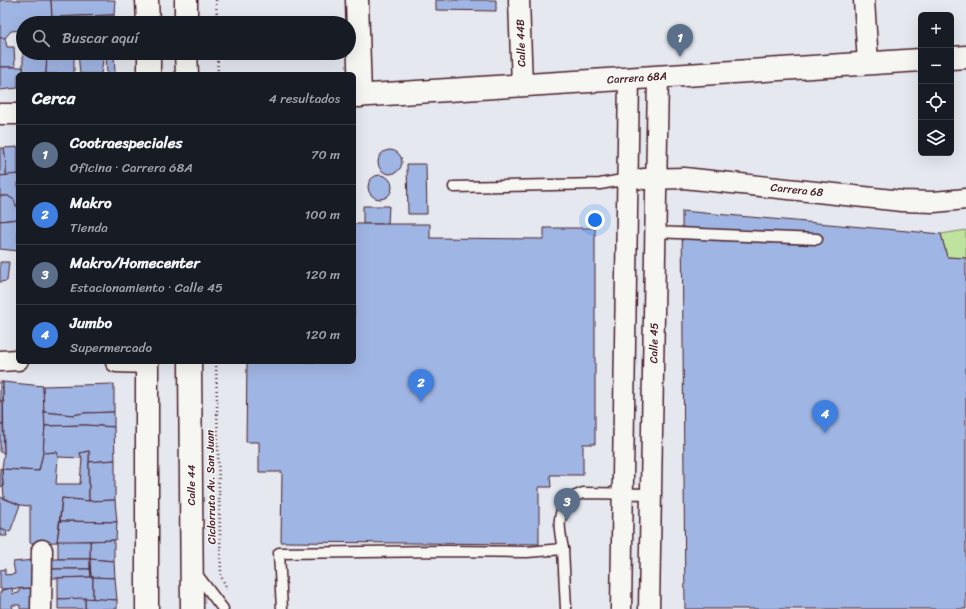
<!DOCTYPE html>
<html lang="es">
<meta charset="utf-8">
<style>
:root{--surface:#171b24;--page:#20242c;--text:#f1f3f6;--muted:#9ea1a6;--line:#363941;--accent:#2563eb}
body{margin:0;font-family:Sriracha,sans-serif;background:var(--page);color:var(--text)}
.controls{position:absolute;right:12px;top:12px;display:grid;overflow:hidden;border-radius:6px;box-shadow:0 4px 16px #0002}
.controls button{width:36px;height:36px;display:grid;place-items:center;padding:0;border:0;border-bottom:1px solid var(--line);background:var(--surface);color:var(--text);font:20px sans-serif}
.you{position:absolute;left:595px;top:220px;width:14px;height:14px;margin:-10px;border:3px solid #fff;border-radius:50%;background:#1a73e8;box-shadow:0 0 0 6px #1a73e833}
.badge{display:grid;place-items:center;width:26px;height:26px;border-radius:50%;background:var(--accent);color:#fff;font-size:13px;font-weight:700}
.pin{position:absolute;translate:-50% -33px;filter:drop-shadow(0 1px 2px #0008)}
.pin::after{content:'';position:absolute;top:21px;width:14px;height:12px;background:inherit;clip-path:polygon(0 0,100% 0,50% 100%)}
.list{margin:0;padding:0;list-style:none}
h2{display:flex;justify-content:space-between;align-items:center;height:52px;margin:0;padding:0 16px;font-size:17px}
h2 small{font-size:13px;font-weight:400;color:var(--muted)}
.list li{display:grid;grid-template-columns:26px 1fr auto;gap:12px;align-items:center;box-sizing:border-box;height:60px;padding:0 16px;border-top:1px solid var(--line)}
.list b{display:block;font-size:15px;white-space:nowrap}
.list p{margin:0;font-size:13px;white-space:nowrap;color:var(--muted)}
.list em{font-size:13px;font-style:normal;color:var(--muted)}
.icon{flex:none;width:22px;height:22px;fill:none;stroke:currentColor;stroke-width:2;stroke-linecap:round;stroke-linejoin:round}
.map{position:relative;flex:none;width:966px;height:609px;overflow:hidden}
.search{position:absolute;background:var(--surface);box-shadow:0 4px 16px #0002;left:16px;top:16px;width:340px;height:44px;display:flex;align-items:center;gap:10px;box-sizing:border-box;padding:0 14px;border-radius:22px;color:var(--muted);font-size:15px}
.panel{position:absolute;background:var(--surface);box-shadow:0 4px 16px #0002;left:16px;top:72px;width:340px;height:292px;border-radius:6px}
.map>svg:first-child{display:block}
.green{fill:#bde39e;stroke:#848164}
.building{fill:#9fb5e3;stroke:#4a1f2b}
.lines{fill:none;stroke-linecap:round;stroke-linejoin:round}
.service-casing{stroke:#4a1f2b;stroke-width:13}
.minor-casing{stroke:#4a1f2b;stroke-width:23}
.tertiary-casing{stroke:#4a1f2b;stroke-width:25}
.secondary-casing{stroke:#4a1f2b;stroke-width:25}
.path{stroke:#4a1f2b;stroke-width:2.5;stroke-dasharray:1 3;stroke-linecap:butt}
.service{stroke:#f6f6f2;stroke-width:10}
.minor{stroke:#f6f6f2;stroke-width:20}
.tertiary{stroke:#f6f6f2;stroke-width:22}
.secondary{stroke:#f6f6f2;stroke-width:22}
.labels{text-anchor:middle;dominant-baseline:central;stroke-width:3;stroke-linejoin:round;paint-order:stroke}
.street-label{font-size:11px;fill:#4a1f2b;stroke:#f6f6f2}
</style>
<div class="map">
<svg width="966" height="609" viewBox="0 0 966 609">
<rect width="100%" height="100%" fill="#e5e9ef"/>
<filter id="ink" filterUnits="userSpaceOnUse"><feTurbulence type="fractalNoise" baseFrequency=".025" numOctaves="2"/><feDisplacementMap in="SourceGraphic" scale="8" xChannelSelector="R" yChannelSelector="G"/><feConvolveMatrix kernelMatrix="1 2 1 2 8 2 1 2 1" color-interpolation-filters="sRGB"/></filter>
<g filter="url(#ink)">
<path class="green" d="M966,230V258L947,257L941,234Z"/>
<g class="building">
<path d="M0,0H51L52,23H23V30L11,31L5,38H0Z"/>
<path d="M51,0H115L114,15L52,17Z"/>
<path d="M436,0H496V11L436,10Z"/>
<path d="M114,15L115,23H52V17Z"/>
<path d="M0,38H5L7,47H14L15,67H0Z"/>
<path d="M23,47V53H47L46,74H23Z"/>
<path d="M47,53H74V74H46Z"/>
<path d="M78,53H104L101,74H80Z"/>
<path d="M106,53H114L115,74H107Z"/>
<path d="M0,67H23V74H18V88L0,90Z"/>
<path d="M18,147V174L6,176V165L4,148Z"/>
<path d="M0,148H4L6,165V176H0Z"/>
<circle cx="390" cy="162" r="12"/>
<path d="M407,164H426L427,214H408Z"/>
<path d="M18,174V206H16L14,200L8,196H0V176Z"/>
<circle cx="380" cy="187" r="12"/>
<path d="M0,196H8L14,200L16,206H18V219L0,221Z"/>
<path d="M363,206H389L388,224H363Z"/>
<path d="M682,211L941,234L947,257L966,258V609H685Z"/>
<path d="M18,219V251L0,249V221Z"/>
<path d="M354,224H430V238L544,239V228H595V444H583V475H550L551,487H539V544L281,542L282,472H259V442H246L247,362H354Z"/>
<path d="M0,262H9L7,281L0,282Z"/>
<rect x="0" y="382" width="3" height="19"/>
<path d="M3,382L43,386L45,426L43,453L39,471L2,469L4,453Z"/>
<path d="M114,384V412L84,413L73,415L44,412L43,386Z"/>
<rect x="0" y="401" width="3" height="24"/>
<path d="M44,412L73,415L84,413L114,412V427L86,425L45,426Z"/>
<path d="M0,425H3L4,453L0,452Z"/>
<path d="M86,425L114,427L115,460L89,462V451L80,453L82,458L58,457L57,452L43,453L45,426Z"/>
<path d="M89,451V501L62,498L57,542L30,543V506L20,505L4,498L2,469L39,471L43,453L57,452L58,457L56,484H80L82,458L80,453Z"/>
<path d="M115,460V500L89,501V462Z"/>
<path d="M0,468L2,469L3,487L0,486Z"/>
<path d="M0,497L20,505L10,532L0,528Z"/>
<path d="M62,498L89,501L115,500L117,522L60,521Z"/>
<path d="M60,521L117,522L116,540L57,542Z"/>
<path d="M0,528L6,530L7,536H0Z"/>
<path d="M114,540V561L90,559V541Z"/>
<rect x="58" y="541" width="32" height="18"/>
<rect x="52" y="559" width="38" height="10"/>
<path d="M90,559L114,561L115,578L91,577Z"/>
<path d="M34,560L32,588L0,589V570L5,569V575L15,574L13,562Z"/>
<path d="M52,569H90L91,577L52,578Z"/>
<path d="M91,577H93V599H58V578Z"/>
<path d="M93,577L115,578L117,600L93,599Z"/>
<path d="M12,588L13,594L19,593V589L32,588L33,609H20V605H12L13,609H0V593L2,590Z"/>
<path d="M85,598L117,600V609H85Z"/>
<path d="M85,598V609H58V599Z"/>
</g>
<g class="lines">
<g class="service-casing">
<g id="service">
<path d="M454,187L600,184L628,179"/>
<path d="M655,232L817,239"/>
<path d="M563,549L566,609"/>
<path d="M195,572L223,609"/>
<path d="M282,609L279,553L447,551L527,552L563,549C559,528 557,519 566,500L583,493L651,494"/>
</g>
</g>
<g class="minor-casing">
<g id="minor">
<path d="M519,0L522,86"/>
<path d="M864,0L868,63"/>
<path d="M0,114H18"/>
<path d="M643,179L684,178L902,201L934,202L966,199"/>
<path d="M0,361L18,360"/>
<path d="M116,362L147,363"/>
<path d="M41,609L42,550"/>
<path d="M621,609L629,78"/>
<path d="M649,609L658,77"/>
</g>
</g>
<g class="tertiary-casing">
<g id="tertiary">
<path d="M357,0L360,96"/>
<path d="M951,58L966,57"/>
<path d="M354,96L921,60"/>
</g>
</g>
<g class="secondary-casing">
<g id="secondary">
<path d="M147,0L148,23"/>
<path d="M186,0V23"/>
<path d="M149,53V74"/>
<path d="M186,53L187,74"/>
<path d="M147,362V609"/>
<path d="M190,362L192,609"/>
</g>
</g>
<g class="path">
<path d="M216,0L217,23"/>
<path d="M217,53L218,74"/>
<path d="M216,362L221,576L227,589"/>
</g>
<use href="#service" class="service"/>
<use href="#minor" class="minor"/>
<use href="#tertiary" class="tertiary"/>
<use href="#secondary" class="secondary"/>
</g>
</g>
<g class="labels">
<g class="street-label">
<text transform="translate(521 43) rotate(-92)">Calle 44B</text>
<text transform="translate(637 78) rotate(-4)">Carrera 68A</text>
<text transform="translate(797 190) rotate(6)">Carrera 68</text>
<text transform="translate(654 343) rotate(-89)">Calle 45</text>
<text transform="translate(191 485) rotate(-90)">Calle 44</text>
<text transform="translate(211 487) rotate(-91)">Ciclorruta Av. San Juan</text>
</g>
</g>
</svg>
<div class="controls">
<button>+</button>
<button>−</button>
<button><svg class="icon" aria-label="locate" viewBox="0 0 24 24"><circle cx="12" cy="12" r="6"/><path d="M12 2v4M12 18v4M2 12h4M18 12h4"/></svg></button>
<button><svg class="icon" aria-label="layers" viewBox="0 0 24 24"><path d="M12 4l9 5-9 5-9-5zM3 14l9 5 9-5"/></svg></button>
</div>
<div class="you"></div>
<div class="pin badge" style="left:680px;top:57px;background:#5c6f8a">1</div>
<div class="pin badge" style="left:421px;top:402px;background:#3f7fe0">2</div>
<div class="pin badge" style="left:567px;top:521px;background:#5c6f8a">3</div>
<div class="pin badge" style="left:825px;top:433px;background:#3f7fe0">4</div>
<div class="search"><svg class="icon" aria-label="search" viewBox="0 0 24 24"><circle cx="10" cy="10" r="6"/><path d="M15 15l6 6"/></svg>Buscar aquí</div>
<section class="panel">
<h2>Cerca<small>4 resultados</small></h2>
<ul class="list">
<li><span class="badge" style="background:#5c6f8a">1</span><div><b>Cootraespeciales</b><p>Oficina · Carrera 68A</p></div><em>70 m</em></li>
<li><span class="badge" style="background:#3f7fe0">2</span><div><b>Makro</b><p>Tienda</p></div><em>100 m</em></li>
<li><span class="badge" style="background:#5c6f8a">3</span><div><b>Makro/Homecenter</b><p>Estacionamiento · Calle 45</p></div><em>120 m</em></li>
<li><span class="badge" style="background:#3f7fe0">4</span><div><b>Jumbo</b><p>Supermercado</p></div><em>120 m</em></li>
</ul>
</section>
</div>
